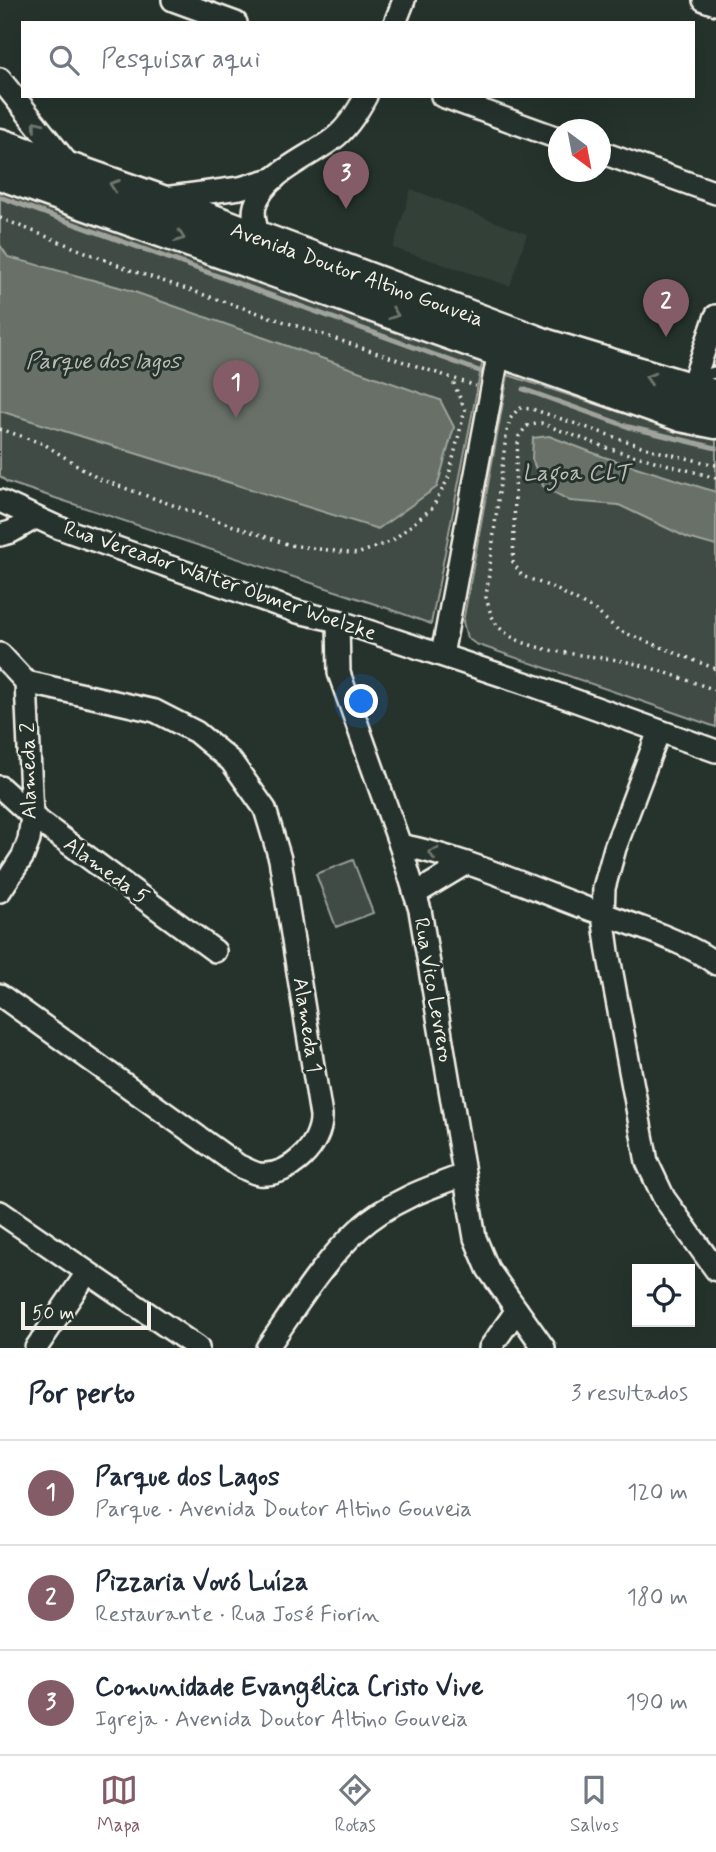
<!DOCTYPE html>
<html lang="pt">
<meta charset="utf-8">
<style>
:root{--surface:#fff;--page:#f6f6f7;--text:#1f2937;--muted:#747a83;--line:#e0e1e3;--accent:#845c67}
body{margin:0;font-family:Mynerve,sans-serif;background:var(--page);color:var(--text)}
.controls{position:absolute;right:21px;bottom:21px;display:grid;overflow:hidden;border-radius:0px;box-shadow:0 7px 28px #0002}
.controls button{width:63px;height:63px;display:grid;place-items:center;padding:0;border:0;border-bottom:2px solid var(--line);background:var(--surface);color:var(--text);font:35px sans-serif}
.compass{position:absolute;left:548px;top:119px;width:63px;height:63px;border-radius:50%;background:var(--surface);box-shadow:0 7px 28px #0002;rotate:148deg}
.scale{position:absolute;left:21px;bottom:18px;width:130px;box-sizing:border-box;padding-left:7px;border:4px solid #f4f1e8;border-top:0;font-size:19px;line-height:24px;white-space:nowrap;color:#f4f1e8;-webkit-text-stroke:5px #26332d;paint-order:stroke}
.you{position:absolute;left:362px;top:702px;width:24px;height:24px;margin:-18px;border:5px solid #fff;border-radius:50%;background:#1a73e8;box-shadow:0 0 0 10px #1a73e833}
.badge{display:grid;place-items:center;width:46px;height:46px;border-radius:50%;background:var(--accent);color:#fff;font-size:23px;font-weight:700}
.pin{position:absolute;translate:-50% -58px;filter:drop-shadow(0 2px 4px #0008)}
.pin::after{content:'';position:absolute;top:37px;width:24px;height:21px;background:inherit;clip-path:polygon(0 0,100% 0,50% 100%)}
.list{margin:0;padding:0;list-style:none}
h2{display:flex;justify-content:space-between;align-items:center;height:91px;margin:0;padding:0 28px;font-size:30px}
h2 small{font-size:23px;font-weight:400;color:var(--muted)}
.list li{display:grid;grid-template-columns:46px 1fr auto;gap:21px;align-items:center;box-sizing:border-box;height:105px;padding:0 28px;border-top:2px solid var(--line)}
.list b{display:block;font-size:26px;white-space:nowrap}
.list p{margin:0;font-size:23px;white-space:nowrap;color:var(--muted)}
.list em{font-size:23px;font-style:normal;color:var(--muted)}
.icon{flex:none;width:38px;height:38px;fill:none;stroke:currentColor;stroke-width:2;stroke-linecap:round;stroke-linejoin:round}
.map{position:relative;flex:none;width:716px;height:1348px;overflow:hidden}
.search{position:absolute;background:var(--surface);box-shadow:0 7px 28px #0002;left:21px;right:21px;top:21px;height:77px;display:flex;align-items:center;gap:18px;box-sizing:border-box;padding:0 24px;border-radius:0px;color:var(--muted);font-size:26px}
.sheet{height:406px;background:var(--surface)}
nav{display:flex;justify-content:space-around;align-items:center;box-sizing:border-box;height:98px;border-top:2px solid var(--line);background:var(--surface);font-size:19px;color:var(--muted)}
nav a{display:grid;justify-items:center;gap:4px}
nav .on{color:var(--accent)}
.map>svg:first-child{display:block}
.built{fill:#333f39}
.green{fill:#414b45;stroke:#9a9e96;stroke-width:2}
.water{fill:#676f68;stroke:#9fa39b;stroke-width:2}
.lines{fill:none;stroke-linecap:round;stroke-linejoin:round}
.stream{stroke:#9fa39b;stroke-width:5}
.lane-casing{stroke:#f4f1e8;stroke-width:16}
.street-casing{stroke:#f4f1e8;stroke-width:26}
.primary-casing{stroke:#f4f1e8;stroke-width:37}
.path{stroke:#f4f1e8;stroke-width:3.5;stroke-dasharray:2 5;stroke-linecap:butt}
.lane{stroke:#26332d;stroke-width:10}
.street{stroke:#26332d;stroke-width:21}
.primary{stroke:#26332d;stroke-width:32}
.oneway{stroke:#6e766e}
.labels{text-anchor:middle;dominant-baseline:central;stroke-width:6;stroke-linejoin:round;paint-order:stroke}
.street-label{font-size:21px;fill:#f4f1e8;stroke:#26332d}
.water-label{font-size:23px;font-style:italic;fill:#bcbdb5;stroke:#26332d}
</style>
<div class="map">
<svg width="716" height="1348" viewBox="0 0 716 1348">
<rect width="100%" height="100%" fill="#26332d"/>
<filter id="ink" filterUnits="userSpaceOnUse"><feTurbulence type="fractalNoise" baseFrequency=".0143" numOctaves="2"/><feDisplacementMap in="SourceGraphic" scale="14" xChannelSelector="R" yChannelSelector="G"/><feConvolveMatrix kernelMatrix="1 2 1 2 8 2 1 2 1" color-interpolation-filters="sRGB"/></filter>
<g filter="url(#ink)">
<path class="built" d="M411,189L527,234L510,286L393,248Z"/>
<g class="green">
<path d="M0,187L483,359L431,624L384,607L7,482L0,476Z"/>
<path d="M508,375L629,415L716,437V727L476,644L467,638L463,622Z"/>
<path d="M353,860L373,913L336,927L316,874Z"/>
</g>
<g class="water">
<path d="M0,245L8,257L126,289L440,400L454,427L437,487L378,529L0,411Z"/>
<path d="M549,436L604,457L716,492V546L688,538L619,505L570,501L543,486L532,459L533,438Z"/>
</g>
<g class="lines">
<g class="stream">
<path d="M0,197L482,372"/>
<path d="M523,389L629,427L716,448"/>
</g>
<g class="lane-casing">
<path id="lane" d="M695,378L716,372"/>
</g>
<g class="street-casing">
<g id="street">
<path d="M173,0L236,23"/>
<path d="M704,0L716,4"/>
<path d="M395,23L404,0"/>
<path d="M0,79L72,169"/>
<path d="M442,96L558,138"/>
<path d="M600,152L716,193"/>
<path d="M164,198L240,188L275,178"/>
<path d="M259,239C257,228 252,217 255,206C264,174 308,158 333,139C347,129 358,111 366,96"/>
<path d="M687,400L716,316"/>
<path d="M0,501L57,527L298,612L338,621L537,687L716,751"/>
<path d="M0,535L11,532L35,518"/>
<path d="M338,621L339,673L400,845L420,910L475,1238L488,1269L544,1348"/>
<path d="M0,654L26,682L32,816L29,840L23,856L0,891"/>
<path d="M442,655L499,351L507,343"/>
<path d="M659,731L615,848L604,888L603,915L608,952L647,1162L664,1198L716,1270"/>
<path d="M0,787L32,816L215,951"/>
<path d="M400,845C463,857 523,885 583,907C619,920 688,941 716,964"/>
<path d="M415,894L465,864"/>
<path d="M0,995L239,1166C245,1168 253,1173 259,1174C290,1177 322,1145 321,1116L280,859L265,809L231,761L196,732L155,711L26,682"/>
<path d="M0,1212L198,1348"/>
<path d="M36,1348L87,1273"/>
<path d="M267,1348C296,1307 322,1263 359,1229C388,1202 428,1188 464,1175"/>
<path d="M490,1348L517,1310"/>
</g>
</g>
<g class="primary-casing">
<g id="primary">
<path d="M0,145L154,199L547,346L716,397"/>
<path d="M0,173L681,415L716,422"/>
</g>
</g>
<g class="path">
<path d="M0,218L133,271L476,386"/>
<path d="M0,429L44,444L99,479L201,515L290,545L357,554L392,541L432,508L448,479L465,410L452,379"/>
<path d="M716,465L656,451L532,409L519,408L510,419L506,436L486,597C489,607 491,619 499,627C524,654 588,654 623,661C654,667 685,680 716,690"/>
<path d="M716,478L607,448L541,423L527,426L519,436L516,463L513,562L522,576L554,588L596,611L618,630L716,669"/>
</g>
<use href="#lane" class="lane"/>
<use href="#street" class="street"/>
<use href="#primary" class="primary"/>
</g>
<defs><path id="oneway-chevron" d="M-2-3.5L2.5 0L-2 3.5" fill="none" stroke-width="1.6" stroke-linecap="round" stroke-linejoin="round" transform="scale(1.75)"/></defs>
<g class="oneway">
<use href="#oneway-chevron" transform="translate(37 125) rotate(-129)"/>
<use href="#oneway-chevron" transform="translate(114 185) rotate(-160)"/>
<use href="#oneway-chevron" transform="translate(180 237) rotate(20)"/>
<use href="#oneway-chevron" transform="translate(394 314) rotate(20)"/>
<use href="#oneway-chevron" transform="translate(650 378) rotate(-163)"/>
<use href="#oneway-chevron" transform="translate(433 853) rotate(-163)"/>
</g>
</g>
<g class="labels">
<g class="street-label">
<text transform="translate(357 275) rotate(20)">Avenida Doutor Altino Gouveia</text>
<text transform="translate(220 581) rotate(19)">Rua Vereador Walter Obmer Woelzke</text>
<text transform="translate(29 771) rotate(-91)">Alameda 2</text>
<text transform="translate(106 871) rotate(36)">Alameda 5</text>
<text transform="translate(433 990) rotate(80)">Rua Vico Levrero</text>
<text transform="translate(307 1025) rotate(81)">Alameda 1</text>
</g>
<g class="water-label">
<text x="103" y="362">Parque dos lagos</text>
<text x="576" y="474">Lagoa CLT</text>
</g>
</g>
</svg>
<div class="controls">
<button><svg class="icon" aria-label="locate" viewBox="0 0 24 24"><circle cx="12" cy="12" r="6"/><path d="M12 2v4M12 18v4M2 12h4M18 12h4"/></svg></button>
</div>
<svg class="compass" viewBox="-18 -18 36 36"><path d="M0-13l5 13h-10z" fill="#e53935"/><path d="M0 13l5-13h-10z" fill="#747a83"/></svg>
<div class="scale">50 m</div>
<div class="you"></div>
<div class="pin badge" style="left:236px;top:418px">1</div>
<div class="pin badge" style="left:666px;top:337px">2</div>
<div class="pin badge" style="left:346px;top:209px">3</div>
<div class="search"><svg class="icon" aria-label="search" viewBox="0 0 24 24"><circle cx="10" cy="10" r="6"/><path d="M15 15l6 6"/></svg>Pesquisar aqui</div>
</div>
<section class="sheet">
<h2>Por perto<small>3 resultados</small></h2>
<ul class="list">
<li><span class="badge">1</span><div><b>Parque dos Lagos</b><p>Parque · Avenida Doutor Altino Gouveia</p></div><em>120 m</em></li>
<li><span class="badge">2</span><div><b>Pizzaria Vovó Luíza</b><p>Restaurante · Rua José Fiorin</p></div><em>180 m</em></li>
<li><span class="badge">3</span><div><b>Comunidade Evangélica Cristo Vive</b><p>Igreja · Avenida Doutor Altino Gouveia</p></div><em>190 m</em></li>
</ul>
</section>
<nav>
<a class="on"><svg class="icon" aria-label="map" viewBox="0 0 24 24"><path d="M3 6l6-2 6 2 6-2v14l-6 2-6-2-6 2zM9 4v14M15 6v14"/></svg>Mapa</a>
<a><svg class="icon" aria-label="directions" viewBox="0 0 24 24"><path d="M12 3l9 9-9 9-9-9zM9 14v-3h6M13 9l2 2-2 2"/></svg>Rotas</a>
<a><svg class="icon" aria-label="saved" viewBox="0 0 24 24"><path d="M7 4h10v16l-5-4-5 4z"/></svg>Salvos</a>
</nav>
